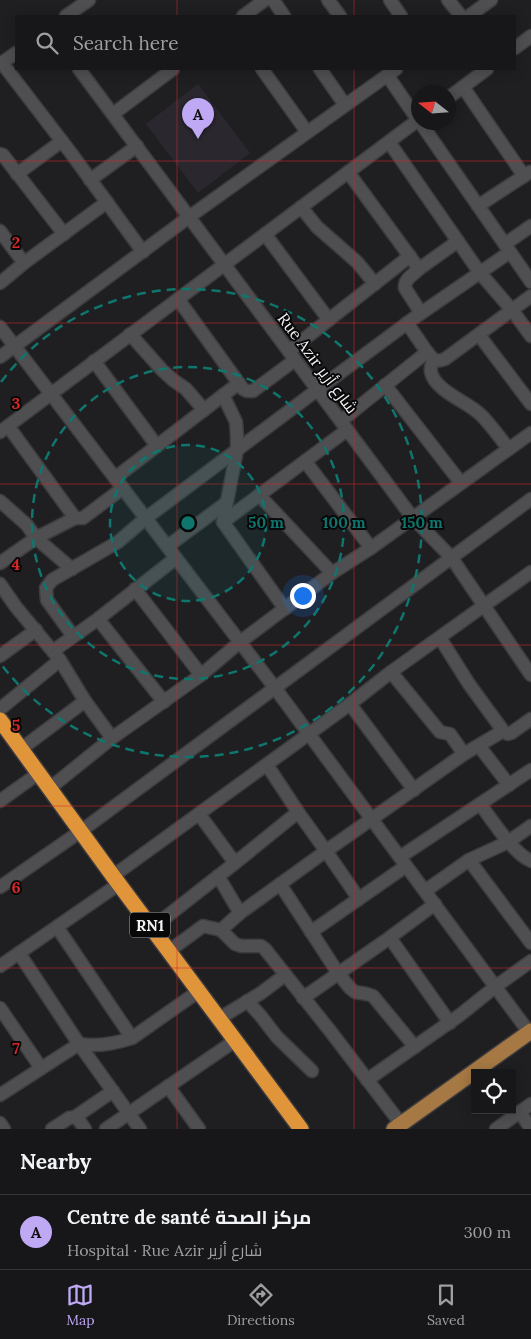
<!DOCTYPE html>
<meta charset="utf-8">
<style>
:root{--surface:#171619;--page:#242326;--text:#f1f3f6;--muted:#9e9fa2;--line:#363538;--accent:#bfa9f4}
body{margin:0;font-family:Lora,Cairo,serif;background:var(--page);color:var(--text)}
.controls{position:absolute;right:15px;bottom:15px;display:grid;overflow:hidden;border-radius:0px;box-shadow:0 2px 12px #0003}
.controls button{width:45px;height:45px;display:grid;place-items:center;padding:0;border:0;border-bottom:1px solid var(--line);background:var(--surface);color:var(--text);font:25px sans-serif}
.compass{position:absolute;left:411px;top:85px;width:45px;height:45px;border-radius:50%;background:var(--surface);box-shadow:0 2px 12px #0003;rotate:287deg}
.you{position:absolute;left:302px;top:595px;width:18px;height:18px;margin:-12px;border:4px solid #fff;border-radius:50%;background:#1a73e8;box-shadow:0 0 0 8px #1a73e833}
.badge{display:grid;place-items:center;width:32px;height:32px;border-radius:50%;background:var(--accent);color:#111;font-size:16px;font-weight:700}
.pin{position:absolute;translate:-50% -41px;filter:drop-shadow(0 1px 2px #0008)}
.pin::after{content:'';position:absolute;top:26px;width:18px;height:15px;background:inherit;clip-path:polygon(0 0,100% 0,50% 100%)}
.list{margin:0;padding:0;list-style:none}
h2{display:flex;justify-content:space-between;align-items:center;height:65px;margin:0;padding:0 20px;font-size:21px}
h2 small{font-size:16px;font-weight:400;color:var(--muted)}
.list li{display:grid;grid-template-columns:32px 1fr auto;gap:15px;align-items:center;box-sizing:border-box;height:75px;padding:0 20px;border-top:1px solid var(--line)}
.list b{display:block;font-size:19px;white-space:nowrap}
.list p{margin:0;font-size:16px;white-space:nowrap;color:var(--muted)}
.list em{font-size:16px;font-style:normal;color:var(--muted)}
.icon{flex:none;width:28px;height:28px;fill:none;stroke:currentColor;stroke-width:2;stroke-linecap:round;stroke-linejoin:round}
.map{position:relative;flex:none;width:531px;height:1129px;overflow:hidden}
.search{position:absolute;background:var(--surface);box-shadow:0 2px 12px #0003;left:15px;right:15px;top:15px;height:55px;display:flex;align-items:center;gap:12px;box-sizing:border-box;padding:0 18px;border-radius:0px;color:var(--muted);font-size:19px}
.sheet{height:140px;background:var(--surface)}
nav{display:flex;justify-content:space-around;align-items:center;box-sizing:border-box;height:70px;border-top:1px solid var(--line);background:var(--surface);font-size:14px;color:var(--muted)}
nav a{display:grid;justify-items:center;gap:2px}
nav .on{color:var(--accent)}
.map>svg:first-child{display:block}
.built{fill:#2a272f}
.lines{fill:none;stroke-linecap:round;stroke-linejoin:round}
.minor-casing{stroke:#3c3b3d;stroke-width:15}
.major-casing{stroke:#3c3b3d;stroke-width:18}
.highway-casing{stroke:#3c3b3d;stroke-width:18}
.minor{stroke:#4f4e51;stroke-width:12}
.major{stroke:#a67944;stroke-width:15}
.highway{stroke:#e0953b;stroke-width:15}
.grid{fill:none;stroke:#d62828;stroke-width:1;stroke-opacity:0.55}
.ring{fill:none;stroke:#0f766e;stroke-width:2.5;stroke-dasharray:9 6}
.labels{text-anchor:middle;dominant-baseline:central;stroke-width:4;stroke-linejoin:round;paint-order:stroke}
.shield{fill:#090809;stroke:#acabad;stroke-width:1}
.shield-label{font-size:15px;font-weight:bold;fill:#f2f1f3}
.street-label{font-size:16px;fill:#f2f1f3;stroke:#090809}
.grid-label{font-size:16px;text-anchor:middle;font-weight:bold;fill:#d62828;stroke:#090809;stroke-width:4;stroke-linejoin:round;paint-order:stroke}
.centre{fill:#0f766e;stroke:#090809;stroke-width:2.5}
.ring-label{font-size:15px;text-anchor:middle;font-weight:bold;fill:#0f766e;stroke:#090809;stroke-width:4;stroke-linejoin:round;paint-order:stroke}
</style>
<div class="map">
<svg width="531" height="1129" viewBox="0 0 531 1129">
<rect width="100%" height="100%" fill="#1f1e21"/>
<path class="built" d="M198,84L250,153L198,193L146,124Z"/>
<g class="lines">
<g class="minor-casing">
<g id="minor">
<path d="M273,0L284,16"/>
<path d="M328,0L340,16"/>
<path d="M390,0L401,16"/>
<path d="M448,0L461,16"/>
<path d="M66,16L89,0"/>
<path d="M243,16L265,0"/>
<path d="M469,16L491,0"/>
<path d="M515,48L531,36"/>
<path d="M2,63L71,153L143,252"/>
<path d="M0,64L16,53"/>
<path d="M79,69L412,517L451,557L531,675"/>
<path d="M262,69L307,132"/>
<path d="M320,69L345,105"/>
<path d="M463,87L524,176"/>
<path d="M448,98L487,69"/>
<path d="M113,114L173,69"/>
<path d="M420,122L531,282"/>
<path d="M389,142L480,273L512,310L531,336"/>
<path d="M0,154L3,155L64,234"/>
<path d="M348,172L419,269L458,241"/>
<path d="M17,174L62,141"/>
<path d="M90,180L137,146"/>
<path d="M478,206L530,172"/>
<path d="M301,207L317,227L357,262L375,284"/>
<path d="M0,231L24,263L0,283"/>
<path d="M265,234L329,320"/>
<path d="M505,244L531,226"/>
<path d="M24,263L107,202"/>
<path d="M419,269C413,275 404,279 405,288L421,313"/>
<path d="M178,299L243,389L247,391H253L295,360"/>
<path d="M407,323L427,352"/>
<path d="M0,327L275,688L531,1035"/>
<path d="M130,334L162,370L173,380L186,389L204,410"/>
<path d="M479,335L531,404"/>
<path d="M289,351L410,256"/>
<path d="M0,357L189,217L396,69"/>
<path d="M433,360C432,364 430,367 431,372C435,391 468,402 481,415C491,425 500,438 509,449"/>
<path d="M94,361L157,446"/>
<path d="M385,385L461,483"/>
<path d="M223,395L236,422L237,436V450L223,522L285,609"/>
<path d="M341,421L427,352C433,359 435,363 445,359L531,296"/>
<path d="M8,426L75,518H83L123,488"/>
<path d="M0,432L418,120L387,75"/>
<path d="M305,461L371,548"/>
<path d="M115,478L239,383"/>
<path d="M259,495L332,573"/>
<path d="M0,501L27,525L36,538L72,569"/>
<path d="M223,522L347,430"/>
<path d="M168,546L226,503"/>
<path d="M0,563L36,538L75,518"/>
<path d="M0,584L16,607L60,660L85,701L112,738"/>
<path d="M135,589L201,675"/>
<path d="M98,619L164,702"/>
<path d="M73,636L47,600L46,588L52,580L118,542L146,518L317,390L414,318L510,252"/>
<path d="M440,638L469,684L504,732L508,734L511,733L531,719"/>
<path d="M53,651L98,619L176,558"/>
<path d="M0,656L36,630"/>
<path d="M391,672L440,732L450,734L464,754"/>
<path d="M350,704L414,790"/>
<path d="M0,709L60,660"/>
<path d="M479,746L509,785"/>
<path d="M21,749L85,701"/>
<path d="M267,765L298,812L326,851L464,754L503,731"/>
<path d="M50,788L112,738L201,675L240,642L332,573L371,548L531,433"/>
<path d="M0,801L39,773"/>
<path d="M480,804C493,821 513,853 531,861"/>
<path d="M199,814L235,863L298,812"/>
<path d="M400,857L531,770"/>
<path d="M469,860L531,943"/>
<path d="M113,876L350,704L391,672L531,572"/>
<path d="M218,876L240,913L326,851L359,899"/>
<path d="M280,884L338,973L350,988L355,992L367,994L373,996L415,1047"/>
<path d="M0,887L81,831L531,499"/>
<path d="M425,891L469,860L508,842L531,826"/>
<path d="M57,927L132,1038L199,991"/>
<path d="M152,928L235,863"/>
<path d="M221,930L240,913"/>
<path d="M311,932L406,866"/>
<path d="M390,938L450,1023"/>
<path d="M169,951L203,926L221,930L235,944L241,946H261L265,949L331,1032L401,1124"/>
<path d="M19,953L79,1044L140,1129"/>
<path d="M0,966L119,884"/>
<path d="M303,998L385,941L435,904"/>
<path d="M247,1001L260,1015L277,1037L312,1071"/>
<path d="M0,1008L41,1068"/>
<path d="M220,1018L261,993L285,975"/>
<path d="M367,1080L460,1015L495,987L531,961"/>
<path d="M168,1086L199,1129"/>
<path d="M0,1095L79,1044C98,1047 114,1044 132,1038"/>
<path d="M520,1112L531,1129"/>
<path d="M75,1117L113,1091"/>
<path d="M0,1123L4,1129"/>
<path d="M52,1129L69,1118L75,1117L78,1119L85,1129"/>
<path d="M106,1129L236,1040"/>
<path d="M496,1129L531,1104"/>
</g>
</g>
<g class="major-casing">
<path id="major" d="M394,1129L531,1031"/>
</g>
<g class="highway-casing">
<path id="highway" d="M0,720L113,876L301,1129"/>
</g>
<use href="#minor" class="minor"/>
<use href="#major" class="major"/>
<use href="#highway" class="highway"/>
</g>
<path class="grid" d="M177,0V16M354,0V16M177,69V1129M354,69V1129M0,161H531M0,323H531M0,484H531M0,645H531M0,806H531M0,968H531"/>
<circle cx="188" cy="523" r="78" fill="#0f766e" fill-opacity=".12"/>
<g class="ring">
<circle cx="188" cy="523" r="78"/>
<circle cx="188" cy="523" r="156"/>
<path d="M1 382A234 234 0 1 1 1 664"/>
</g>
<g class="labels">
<rect class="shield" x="130" y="912.5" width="40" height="25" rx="4"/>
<g class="shield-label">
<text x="150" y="925">RN1</text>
</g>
<g class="street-label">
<text transform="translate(318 363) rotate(53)">Rue Azir شارع أزير</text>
</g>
</g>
<g class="grid-label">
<text x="16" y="248">2</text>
<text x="16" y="409">3</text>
<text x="16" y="570">4</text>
<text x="16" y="731">5</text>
<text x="16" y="893">6</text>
<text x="16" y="1054">7</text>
</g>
<circle cx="188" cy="523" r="8" class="centre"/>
<g class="ring-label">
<text x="266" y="528">50 m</text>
<text x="344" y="528">100 m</text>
<text x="422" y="528">150 m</text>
</g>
</svg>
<div class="controls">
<button><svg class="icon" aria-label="locate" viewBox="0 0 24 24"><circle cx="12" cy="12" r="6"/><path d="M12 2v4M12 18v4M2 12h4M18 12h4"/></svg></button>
</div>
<svg class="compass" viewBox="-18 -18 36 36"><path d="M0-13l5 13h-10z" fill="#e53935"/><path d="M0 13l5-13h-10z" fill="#9e9fa2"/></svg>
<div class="you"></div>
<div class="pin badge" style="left:198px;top:139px">A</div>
<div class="search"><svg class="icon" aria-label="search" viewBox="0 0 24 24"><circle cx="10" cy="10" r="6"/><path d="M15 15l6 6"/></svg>Search here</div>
</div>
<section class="sheet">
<h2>Nearby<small></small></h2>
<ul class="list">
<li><span class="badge">A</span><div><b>Centre de santé مركز الصحة</b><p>Hospital · Rue Azir شارع أزير</p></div><em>300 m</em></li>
</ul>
</section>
<nav>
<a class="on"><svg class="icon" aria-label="map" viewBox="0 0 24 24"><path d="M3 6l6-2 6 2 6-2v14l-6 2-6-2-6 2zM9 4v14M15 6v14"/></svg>Map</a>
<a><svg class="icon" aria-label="directions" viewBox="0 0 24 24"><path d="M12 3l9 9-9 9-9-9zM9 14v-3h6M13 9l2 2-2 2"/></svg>Directions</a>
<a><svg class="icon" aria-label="saved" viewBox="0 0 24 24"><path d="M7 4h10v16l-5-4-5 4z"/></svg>Saved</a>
</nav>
